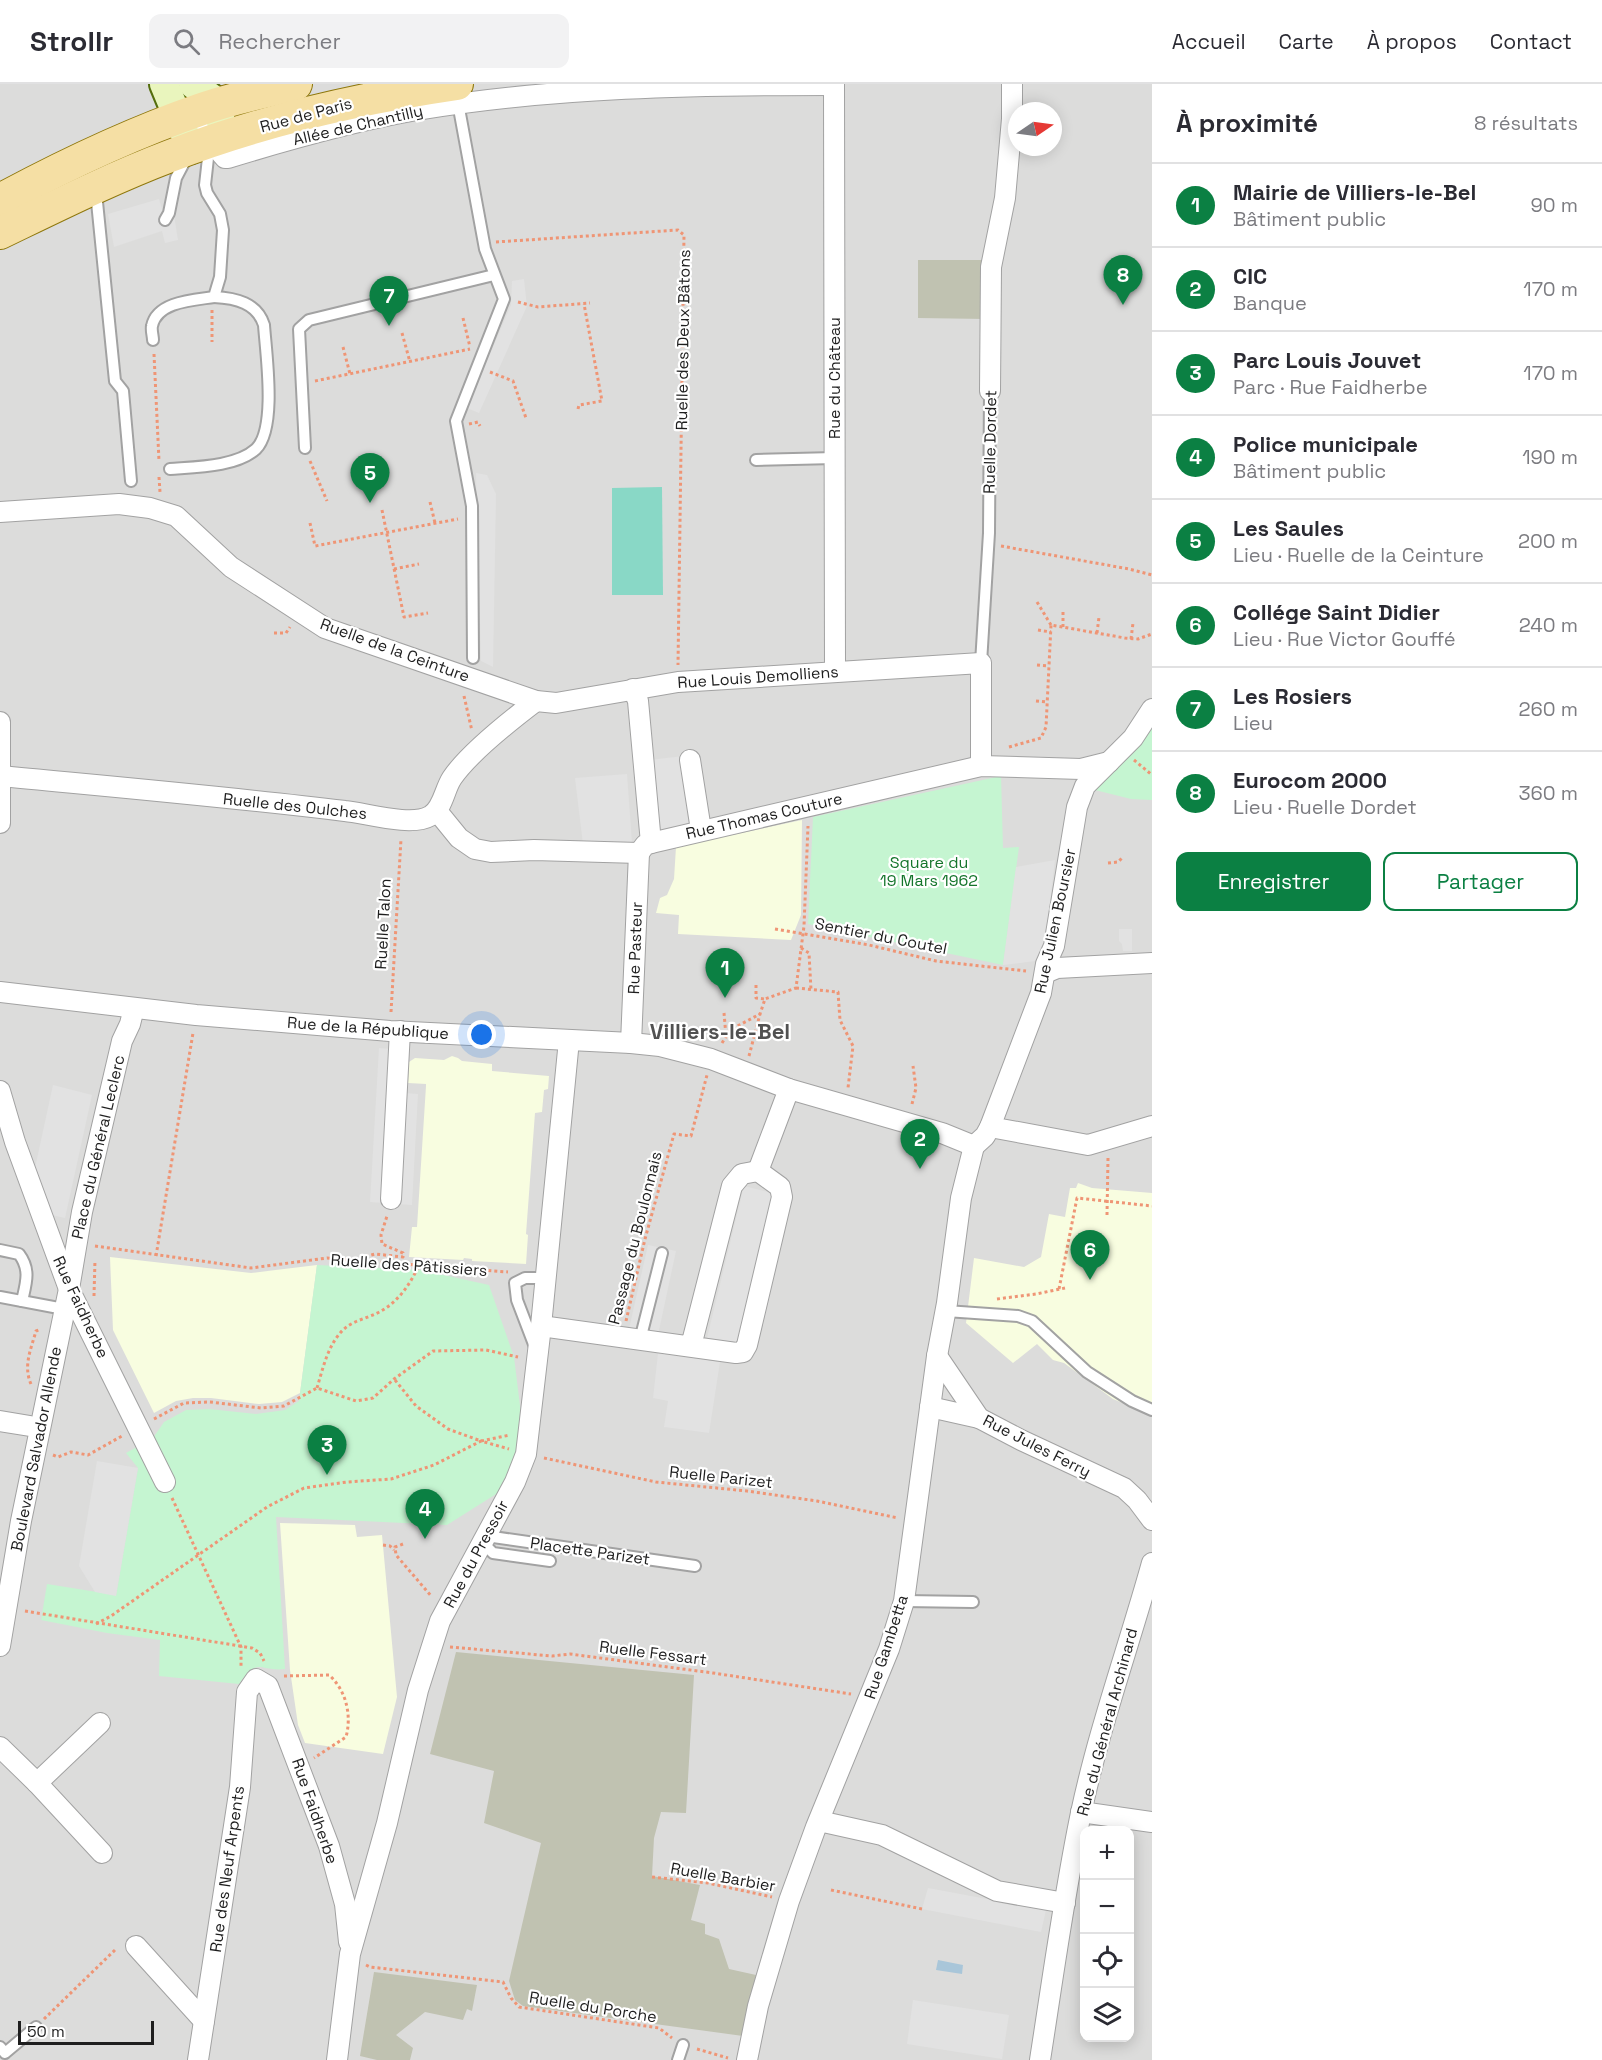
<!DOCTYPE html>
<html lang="fr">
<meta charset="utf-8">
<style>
:root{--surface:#fff;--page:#f2f2f3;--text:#2b2b33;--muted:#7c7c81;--line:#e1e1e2;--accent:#0b8043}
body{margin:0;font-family:"Space Grotesk",sans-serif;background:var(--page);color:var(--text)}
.controls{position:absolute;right:18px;bottom:18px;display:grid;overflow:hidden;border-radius:12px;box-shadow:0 3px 15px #0003}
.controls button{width:54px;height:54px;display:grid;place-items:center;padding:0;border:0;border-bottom:2px solid var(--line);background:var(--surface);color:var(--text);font:30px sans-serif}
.compass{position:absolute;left:1008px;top:18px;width:54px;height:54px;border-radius:50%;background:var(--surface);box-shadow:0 3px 15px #0003;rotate:77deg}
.scale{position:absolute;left:18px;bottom:15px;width:136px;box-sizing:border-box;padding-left:6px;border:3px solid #1e1e1e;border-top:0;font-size:16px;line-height:21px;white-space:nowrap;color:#1e1e1e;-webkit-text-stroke:4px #fff;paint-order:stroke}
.you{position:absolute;left:482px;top:951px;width:21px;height:21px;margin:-15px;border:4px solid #fff;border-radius:50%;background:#1a73e8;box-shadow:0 0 0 9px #1a73e833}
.badge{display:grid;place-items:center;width:39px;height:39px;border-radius:50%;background:var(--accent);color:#fff;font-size:20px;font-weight:700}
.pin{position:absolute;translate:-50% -50px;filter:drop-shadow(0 2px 3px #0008)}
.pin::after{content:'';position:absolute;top:32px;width:21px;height:18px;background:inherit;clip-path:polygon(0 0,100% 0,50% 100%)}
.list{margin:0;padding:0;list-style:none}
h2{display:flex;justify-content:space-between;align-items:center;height:78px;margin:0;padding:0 24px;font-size:26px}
h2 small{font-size:20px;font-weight:400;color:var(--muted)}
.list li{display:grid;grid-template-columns:39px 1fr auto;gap:18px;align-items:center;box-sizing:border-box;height:84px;padding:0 24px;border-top:2px solid var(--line)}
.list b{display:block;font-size:22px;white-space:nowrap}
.list p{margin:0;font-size:20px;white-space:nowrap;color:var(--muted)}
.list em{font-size:20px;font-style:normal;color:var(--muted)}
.actions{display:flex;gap:12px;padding:18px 24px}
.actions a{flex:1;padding:14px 0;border:2px solid var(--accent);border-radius:12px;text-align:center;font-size:21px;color:var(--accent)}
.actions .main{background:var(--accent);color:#fff}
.icon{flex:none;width:33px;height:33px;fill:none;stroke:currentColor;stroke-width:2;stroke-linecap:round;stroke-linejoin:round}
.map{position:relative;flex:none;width:1152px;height:1976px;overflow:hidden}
header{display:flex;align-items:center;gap:36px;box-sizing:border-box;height:84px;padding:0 30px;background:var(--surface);border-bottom:2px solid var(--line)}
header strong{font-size:28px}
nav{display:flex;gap:33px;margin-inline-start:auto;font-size:21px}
.search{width:420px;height:54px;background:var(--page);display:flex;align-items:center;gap:15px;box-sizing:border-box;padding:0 21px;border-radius:12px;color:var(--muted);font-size:22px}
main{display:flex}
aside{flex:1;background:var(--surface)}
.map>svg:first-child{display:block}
.residential{fill:#dcdcdb;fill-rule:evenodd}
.education{fill:#f8fde0}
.construction{fill:#c0c2b1}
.park{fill:#c5f5d1}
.pitch{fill:#89d8c6}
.parking{fill:#e2e2e2}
.water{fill:#a9c6d9}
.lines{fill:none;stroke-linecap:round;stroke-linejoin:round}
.lane-casing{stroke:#a2a2a2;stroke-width:14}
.street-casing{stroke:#a2a2a2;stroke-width:22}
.secondary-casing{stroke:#546e0d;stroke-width:32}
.primary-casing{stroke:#8e770b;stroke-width:34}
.path{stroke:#ef9575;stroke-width:3;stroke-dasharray:3 3;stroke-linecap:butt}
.lane{stroke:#fff;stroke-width:10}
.street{stroke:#fff;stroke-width:20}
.secondary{stroke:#e9f5bd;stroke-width:28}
.primary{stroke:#f5dfa4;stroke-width:32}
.labels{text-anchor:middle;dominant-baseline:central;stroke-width:4.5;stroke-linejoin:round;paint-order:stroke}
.street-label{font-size:16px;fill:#1e1e1e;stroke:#fff}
.park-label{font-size:16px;fill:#14752b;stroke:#fff}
.district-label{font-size:22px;font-weight:bold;fill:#515151;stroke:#fff}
</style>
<header>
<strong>Strollr</strong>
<div class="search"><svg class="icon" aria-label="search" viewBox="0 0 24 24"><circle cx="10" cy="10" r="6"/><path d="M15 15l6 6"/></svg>Rechercher</div>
<nav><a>Accueil</a><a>Carte</a><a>À propos</a><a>Contact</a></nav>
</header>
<main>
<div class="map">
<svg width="1152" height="1976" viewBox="0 0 1152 1976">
<rect width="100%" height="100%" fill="#efede5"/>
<path class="residential" d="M0,0H1152V1976H0ZM1017,27H1053V63H1017ZM1084,1746H1130V1954H1084Z"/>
<g class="education">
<path d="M802,736L801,831L791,856L678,850L679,831L656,829L660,814L667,811L674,795L676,763Z"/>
<path d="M452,972L458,974L462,977L492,980V987L549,992L548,1005L544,1006L542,1028L535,1029L526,1150L528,1151L526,1180L472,1177V1175L464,1174L463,1176L409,1173L412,1143H417L426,1002V1000L408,999L409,978L415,974L444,976Z"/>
<path d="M1078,1099L1092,1104L1152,1109V1331L1113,1315L1064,1279L1053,1276L1037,1260L1013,1279L966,1239L974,1174L1024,1183L1041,1173L1049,1130L1065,1133L1070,1104H1076Z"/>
<path d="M110,1173L251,1189L317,1181L300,1309L282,1318L259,1320L211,1314H193L176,1317L154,1329L113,1246Z"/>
<path d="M280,1439L355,1441L357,1453L382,1451L397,1613L383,1670L305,1659L298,1641L290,1586Z"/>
</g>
<g class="construction">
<path d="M918,176H987L986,235L918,234Z"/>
<path d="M456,1568L694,1591L686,1729L661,1728L654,1754L652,1792L700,1801L691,1836L705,1840V1850L719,1855L729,1885L756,1891L743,1952L523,1922L515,1916L509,1897L541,1759L484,1739L494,1687L430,1670Z"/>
<path d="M374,1888L477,1901L472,1927L467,1925L463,1936L425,1928L396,1951L413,1964L410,1976H377L360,1972Z"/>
</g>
<g class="park">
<path d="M1152,640V716L1131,715L1091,705Z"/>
<path d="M1001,692L1003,764L1019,763L1003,881L808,840L813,733Z"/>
<path d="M317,1181L421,1186L489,1201L514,1273L526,1370L515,1398L447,1441L276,1433L285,1585C258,1588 259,1572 239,1600L159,1592L160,1556L107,1549L41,1536L47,1500L116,1511L138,1384L126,1369L153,1354L164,1338L186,1326L209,1325L256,1330L285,1326L299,1317Z"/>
</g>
<path class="pitch" d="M662,403L663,511H612V404Z"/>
<g class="parking">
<path d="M159,115L163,128L174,131L178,156L165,159L162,147L114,163L108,130Z"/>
<path d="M524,195L527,222L479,329L467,324L511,221L512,197Z"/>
<path d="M476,389L487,391L496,410L493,583L481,577Z"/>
<path d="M684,672L695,742L656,750L649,676Z"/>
<path d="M627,690L632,759L583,760L575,694Z"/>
<path d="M1055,776L1043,876L1003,881L1016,783Z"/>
<path d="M1119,845H1132V867H1123L1122,860L1119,857Z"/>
<path d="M379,964L394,965L391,1008L418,1010L412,1121L370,1118Z"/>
<path d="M53,1001L92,1011L65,1134L52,1131L35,1084Z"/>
<path d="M744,1102L776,1110L739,1262L707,1254Z"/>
<path d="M648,1161L676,1167L658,1251L629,1245Z"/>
<path d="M658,1269L720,1278L709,1349L664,1343L668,1317L653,1314Z"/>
<path d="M97,1377L138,1384L116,1512L95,1508L79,1482Z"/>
<path d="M928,1804L1046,1826L1041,1848L922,1825Z"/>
<path d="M913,1916L1009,1931L1002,1975L907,1960Z"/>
</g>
<path class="water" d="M938,1876L963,1881L962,1890L936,1886Z"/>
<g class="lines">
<g class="lane-casing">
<g id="lane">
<path d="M458,19L485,165L504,215L456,337L472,422L473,574"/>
<path d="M96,108L115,297L123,307L131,397"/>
<path d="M165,136L169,129L176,94L187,73"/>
<path d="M153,256C153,252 151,246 152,242C157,217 195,216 214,213L220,193L223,146L220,130L207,109L205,101L208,74L196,29"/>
<path d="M305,364L299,245L309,236L494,191"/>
<path d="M756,376L835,374"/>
<path d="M170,385C195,383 236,383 256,365C277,344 266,270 264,241C257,219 236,214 214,213"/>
<path d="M981,579L989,449L990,307"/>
<path d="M0,1166L19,1170C31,1186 26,1199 22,1217"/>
<path d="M0,1213L64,1225"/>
<path d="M946,1227L1018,1232L1032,1237L1087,1288L1132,1317L1152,1326"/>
<path d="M640,1256L662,1169"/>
<path d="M535,1263L517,1216L515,1199L525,1194H545"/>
<path d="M486,1452L695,1482"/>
<path d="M483,1459L493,1469L550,1477"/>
<path d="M904,1517L973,1518"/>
<path d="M0,1963L5,1969L36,1943"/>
<path d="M678,1976L683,1961"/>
</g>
</g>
<g class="street-casing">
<g id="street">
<path d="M834,0L835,587"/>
<path d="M212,45L219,67L225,74H228C290,55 354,37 417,26C555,3 695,1 834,1"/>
<path d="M990,307L991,183L1005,114L1012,35V0"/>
<path d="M0,428L119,420L150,424L176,432L231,483L325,544L536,617L556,619L678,598L981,579V682"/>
<path d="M633,605L638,617L651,759"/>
<path d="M0,638V739"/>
<path d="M690,676L701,746"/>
<path d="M0,692C115,703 230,713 345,727C366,729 411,743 430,732C443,725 444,706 452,694C469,669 511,636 536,617"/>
<path d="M437,727L459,754L475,765L491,768L534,766L639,769"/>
<path d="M639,769L645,761L651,759L981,682L1081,685L1109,678"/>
<path d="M1045,889L1057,884L1152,879"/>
<path d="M0,908L196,931L390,947L631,959L660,962L711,975L789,1005L942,1049L974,1062"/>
<path d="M631,959L639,769"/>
<path d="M0,1007L15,1058L69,1205L165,1398"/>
<path d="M990,1043L1088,1061L1152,1042"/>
<path d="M974,1062L985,1052L990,1043L1041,909L1046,880L1054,862L1077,723L1085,702L1133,654L1152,625"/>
<path d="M758,1087L789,1005"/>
<path d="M391,1115L400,947"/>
<path d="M541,1242L736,1269L743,1268L747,1261L782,1113L780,1103L758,1087L742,1090L732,1102L691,1262"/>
<path d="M937,1272L979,1334L1021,1356L1124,1404L1137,1416L1152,1436"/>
<path d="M930,1323L979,1334"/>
<path d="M0,1337L30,1342"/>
<path d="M0,1562L21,1437L69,1205L82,1128L122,957L130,940L134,924"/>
<path d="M0,1663L37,1699L102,1769"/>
<path d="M37,1699L100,1639"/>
<path d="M1081,1728L1152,1738"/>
<path d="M819,1737L882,1751L997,1807L1065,1819"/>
<path d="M136,1862L204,1937"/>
<path d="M198,1976L240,1703L247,1608L256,1595L268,1602L329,1762L345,1820L349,1858"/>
<path d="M337,1976L350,1870L387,1739L418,1606L440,1537L515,1398L526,1370L541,1242L569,956"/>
<path d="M747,1976L758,1922L789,1817L816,1743L889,1565L904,1517L937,1272L947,1219L961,1114L974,1062"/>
<path d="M1040,1976C1053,1893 1064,1811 1081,1729C1099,1644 1129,1562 1152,1479"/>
</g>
</g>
<g class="secondary-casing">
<g id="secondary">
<path d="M164,0L191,65"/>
<path d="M193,0L214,16L226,53"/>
</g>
</g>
<g class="primary-casing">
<g id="primary">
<path d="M0,116C65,81 132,49 202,25C233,14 265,8 296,0"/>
<path d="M0,149C56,122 112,94 170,72C261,37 361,14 457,0"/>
</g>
</g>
<g class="path">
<path d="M496,158L678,146L684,151L678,581"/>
<path d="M518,218L538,223L590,219"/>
<path d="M212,226V258"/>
<path d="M463,234L470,263"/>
<path d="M402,249L410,278"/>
<path d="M343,263L350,290"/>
<path d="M154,270L159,377"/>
<path d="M490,288L513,297L526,334"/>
<path d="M315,297L470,265"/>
<path d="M578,325L579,321L602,317L584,220"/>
<path d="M469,340L478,338L480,342"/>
<path d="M310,377L327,417"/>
<path d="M159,393L160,408"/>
<path d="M430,418L435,439"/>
<path d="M382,426L404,533L428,529"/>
<path d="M310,439L315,462L458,435"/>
<path d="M1001,462L1129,485L1152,491"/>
<path d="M394,485L419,480"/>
<path d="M1037,518L1051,541"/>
<path d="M1063,543V527"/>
<path d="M1038,546L1051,548"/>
<path d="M274,549H286L290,543"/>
<path d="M1097,549L1099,533"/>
<path d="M1131,555L1133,539"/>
<path d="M1037,581L1049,582"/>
<path d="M464,612L472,647"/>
<path d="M1036,617L1047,618"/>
<path d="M1009,663L1041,654L1046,643L1051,541L1125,554L1138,555L1152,550"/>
<path d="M1134,676L1152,691"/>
<path d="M1108,779L1118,778L1123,773"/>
<path d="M775,845L869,861L936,877L1026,887"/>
<path d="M801,864L809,869L811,906"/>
<path d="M756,901V914L765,915"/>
<path d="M796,904L838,908L840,936L853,962L848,1004"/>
<path d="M391,928L401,755"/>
<path d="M724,929L726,952"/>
<path d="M722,959L730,946L760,930L765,915L796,904L804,842L808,742"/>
<path d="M749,972L760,930"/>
<path d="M912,1020L916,1004L913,982"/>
<path d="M1107,1131L1108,1074"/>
<path d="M95,1162L251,1184L327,1174L508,1188"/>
<path d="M156,1172L193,949"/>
<path d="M362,1177L364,1173L375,1170L403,1173V1169L382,1160L381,1151L387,1132"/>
<path d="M1059,1205L1077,1114L1152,1122"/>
<path d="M94,1212L95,1176"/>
<path d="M997,1215L1036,1210L1065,1204"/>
<path d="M626,1237L645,1155L674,1050L691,1052L707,991"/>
<path d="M395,1296L416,1322L448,1345L481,1357L510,1351"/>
<path d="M31,1300C23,1282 31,1265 36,1247L41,1245"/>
<path d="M317,1304C323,1284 328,1260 344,1245C354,1236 369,1234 381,1227C399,1217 411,1199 419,1181"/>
<path d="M154,1335L184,1319L210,1318L261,1324L284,1322L317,1304L356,1317L373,1314L394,1295L433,1267L486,1266L518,1273"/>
<path d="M53,1371L58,1373L71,1368L88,1371L122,1352"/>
<path d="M544,1374L656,1398L747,1407L817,1417L898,1434"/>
<path d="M172,1414L241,1563V1584"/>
<path d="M403,1460L395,1463L396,1471L432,1513"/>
<path d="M383,1461L390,1462L394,1466"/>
<path d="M25,1527L252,1564L260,1569L264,1577"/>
<path d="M96,1540L111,1532L267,1423L304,1404L347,1398L391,1395L434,1381L481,1357L509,1365"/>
<path d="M450,1563L552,1572L570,1570L713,1589L851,1610"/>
<path d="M284,1592L329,1591C346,1606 352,1631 346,1653L314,1674"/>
<path d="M652,1793L708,1799L772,1813"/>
<path d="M831,1806L922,1825"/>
<path d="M366,1881L370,1883L503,1898L511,1914L519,1923L659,1944L672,1954"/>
<path d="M44,1935L117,1864"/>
<path d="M697,1965L728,1974"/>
</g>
<use href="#lane" class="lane"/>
<use href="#street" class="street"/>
<use href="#secondary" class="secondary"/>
<use href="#primary" class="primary"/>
</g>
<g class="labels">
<g class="street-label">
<text transform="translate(306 31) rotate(-15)">Rue de Paris</text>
<text transform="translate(358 41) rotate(-13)">Allée de Chantilly</text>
<text transform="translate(683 256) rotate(-89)">Ruelle des Deux Bâtons</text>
<text transform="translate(834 294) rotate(-90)">Rue du Château</text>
<text transform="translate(990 358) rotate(-89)">Ruelle Dordet</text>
<text transform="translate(395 566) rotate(20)">Ruelle de la Ceinture</text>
<text transform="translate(758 593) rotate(-4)">Rue Louis Demolliens</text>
<text transform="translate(295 722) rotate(6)">Ruelle des Oulches</text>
<text transform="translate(764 732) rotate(-13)">Rue Thomas Couture</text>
<text transform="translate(1055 837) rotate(-78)">Rue Julien Boursier</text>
<text transform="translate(383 840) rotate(-87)">Ruelle Talon</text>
<text transform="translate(881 852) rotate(11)">Sentier du Coutel</text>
<text transform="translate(635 864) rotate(-88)">Rue Pasteur</text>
<text transform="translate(368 944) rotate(4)">Rue de la République</text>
<text transform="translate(98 1063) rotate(-77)">Place du Général Leclerc</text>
<text transform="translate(635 1154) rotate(-76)">Passage du Boulonnais</text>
<text transform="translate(409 1181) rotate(4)">Ruelle des Pâtissiers</text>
<text transform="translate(81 1223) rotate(65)">Rue Faidherbe</text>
<text transform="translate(1037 1362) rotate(27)">Rue Jules Ferry</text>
<text transform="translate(36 1365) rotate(-79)">Boulevard Salvador Allende</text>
<text transform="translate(721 1393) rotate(6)">Ruelle Parizet</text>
<text transform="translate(590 1467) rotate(8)">Placette Parizet</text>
<text transform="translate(476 1470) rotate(-62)">Rue du Pressoir</text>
<text transform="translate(886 1563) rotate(-72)">Rue Gambetta</text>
<text transform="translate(653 1569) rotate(7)">Ruelle Fessart</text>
<text transform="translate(1107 1638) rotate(-75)">Rue du Général Archinard</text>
<text transform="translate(315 1727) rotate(71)">Rue Faidherbe</text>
<text transform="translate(227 1785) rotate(-82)">Rue des Neuf Arpents</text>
<text transform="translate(723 1793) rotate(10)">Ruelle Barbier</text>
<text transform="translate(593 1923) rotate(9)">Ruelle du Porche</text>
</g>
<g class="park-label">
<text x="929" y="778">Square du<tspan x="929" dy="18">19 Mars 1962</tspan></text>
</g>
<g class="district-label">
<text x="720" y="947">Villiers-le-Bel</text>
</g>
</g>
</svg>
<div class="controls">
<button>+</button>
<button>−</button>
<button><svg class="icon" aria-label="locate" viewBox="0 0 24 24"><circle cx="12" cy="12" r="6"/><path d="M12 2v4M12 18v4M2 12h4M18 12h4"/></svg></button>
<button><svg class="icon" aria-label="layers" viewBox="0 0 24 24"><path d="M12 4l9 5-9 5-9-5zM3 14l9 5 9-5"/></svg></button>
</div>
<svg class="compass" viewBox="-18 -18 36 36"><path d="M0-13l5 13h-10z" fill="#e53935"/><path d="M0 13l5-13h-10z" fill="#7c7c81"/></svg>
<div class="scale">50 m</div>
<div class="you"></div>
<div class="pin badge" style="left:725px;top:914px">1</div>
<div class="pin badge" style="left:920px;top:1085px">2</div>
<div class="pin badge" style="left:327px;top:1391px">3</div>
<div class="pin badge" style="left:425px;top:1455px">4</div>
<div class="pin badge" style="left:370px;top:419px">5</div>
<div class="pin badge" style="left:1090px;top:1196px">6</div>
<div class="pin badge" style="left:389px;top:242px">7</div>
<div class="pin badge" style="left:1123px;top:221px">8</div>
</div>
<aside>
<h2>À proximité<small>8 résultats</small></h2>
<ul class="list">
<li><span class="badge">1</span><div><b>Mairie de Villiers-le-Bel</b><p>Bâtiment public</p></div><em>90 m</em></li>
<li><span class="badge">2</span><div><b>CIC</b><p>Banque</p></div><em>170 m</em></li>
<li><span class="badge">3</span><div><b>Parc Louis Jouvet</b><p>Parc · Rue Faidherbe</p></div><em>170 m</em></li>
<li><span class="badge">4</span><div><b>Police municipale</b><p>Bâtiment public</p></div><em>190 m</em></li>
<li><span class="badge">5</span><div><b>Les Saules</b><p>Lieu · Ruelle de la Ceinture</p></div><em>200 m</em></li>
<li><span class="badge">6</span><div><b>Collége Saint Didier</b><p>Lieu · Rue Victor Gouffé</p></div><em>240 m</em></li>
<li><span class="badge">7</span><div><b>Les Rosiers</b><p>Lieu</p></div><em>260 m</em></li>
<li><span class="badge">8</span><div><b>Eurocom 2000</b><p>Lieu · Ruelle Dordet</p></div><em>360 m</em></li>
</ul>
<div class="actions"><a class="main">Enregistrer</a><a>Partager</a></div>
</aside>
</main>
